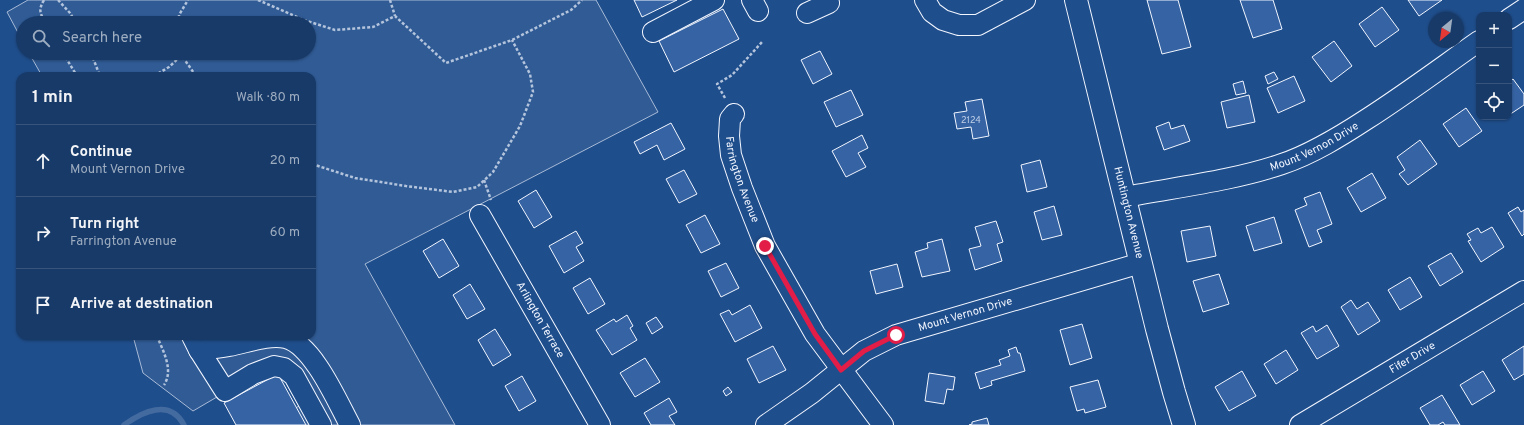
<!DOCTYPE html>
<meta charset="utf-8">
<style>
:root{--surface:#173a69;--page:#20416f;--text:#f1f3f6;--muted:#9eadc0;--line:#36547d}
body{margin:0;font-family:Overpass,sans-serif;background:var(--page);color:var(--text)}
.controls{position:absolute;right:12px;top:12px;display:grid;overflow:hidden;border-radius:8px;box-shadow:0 1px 3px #0004}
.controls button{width:36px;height:36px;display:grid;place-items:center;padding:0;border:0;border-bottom:1px solid var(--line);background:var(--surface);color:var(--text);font:20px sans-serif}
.compass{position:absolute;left:1428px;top:12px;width:36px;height:36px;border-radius:50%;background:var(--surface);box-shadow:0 1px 3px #0004;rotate:209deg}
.stop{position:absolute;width:12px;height:12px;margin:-9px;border:3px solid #e11d48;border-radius:50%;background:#fff}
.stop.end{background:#e11d48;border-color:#fff;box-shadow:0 1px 4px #0008}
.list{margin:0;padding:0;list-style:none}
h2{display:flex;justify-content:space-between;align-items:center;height:52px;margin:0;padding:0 16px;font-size:17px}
h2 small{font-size:13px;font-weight:400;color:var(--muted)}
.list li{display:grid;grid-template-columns:26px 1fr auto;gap:12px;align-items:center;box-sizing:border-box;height:72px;padding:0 16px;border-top:1px solid var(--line)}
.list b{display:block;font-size:15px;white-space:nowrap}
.list p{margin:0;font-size:13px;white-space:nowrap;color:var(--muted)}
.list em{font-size:13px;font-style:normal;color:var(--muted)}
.icon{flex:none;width:22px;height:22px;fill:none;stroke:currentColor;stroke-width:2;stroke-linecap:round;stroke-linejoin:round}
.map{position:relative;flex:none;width:1524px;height:425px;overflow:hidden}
.search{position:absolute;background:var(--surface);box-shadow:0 1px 3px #0004;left:16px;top:16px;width:300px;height:44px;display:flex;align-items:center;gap:10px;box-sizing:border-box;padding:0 14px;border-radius:22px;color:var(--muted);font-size:15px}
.panel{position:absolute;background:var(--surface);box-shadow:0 1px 3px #0004;left:16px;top:72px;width:300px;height:268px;border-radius:12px}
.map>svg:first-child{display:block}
.built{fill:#305b95;stroke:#a8bbd7}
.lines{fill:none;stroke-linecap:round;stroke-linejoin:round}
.stream{stroke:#446ba0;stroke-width:5.5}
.building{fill:#3563a3;stroke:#f2f6ff}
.minor-casing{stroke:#f2f6ff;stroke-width:22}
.major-casing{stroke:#f2f6ff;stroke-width:24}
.path{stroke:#b3c4dc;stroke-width:2.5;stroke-dasharray:3 2;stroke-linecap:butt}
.minor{stroke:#1f4e8c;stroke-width:20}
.major{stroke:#1f4e8c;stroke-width:22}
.route{stroke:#e11d48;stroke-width:5}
.labels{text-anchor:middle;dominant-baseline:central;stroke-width:3;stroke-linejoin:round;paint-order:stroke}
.number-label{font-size:9px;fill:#c3d1e8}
.street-label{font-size:11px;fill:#f2f6ff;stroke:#1f4e8c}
</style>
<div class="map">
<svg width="1524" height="425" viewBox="0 0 1524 425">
<rect width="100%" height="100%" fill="#1f4e8c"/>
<path class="built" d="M28,0H596L658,112L365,264L455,425H267L299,406L275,363L193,411L143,373L133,336H312V76H42L29,53H309V23H23V42L7,12Z"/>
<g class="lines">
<path class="stream" d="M124,425C142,412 170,398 184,425"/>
</g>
<g class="building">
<path d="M634,0H677L642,17Z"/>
<path d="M1147,0H1178L1191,47L1162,54Z"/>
<path d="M1240,0H1273L1282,29L1253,38Z"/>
<path d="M1408,0H1442L1419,16Z"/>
<path d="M1382,7L1399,30L1375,47L1359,24Z"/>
<path d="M723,9L739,39L674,72L659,41Z"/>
<path d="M1334,41L1352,66L1331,82L1312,57Z"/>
<path d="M820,51L832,74L813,84L801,60Z"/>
<path d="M1274,72L1278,79L1268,84L1265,76Z"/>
<path d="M1294,76L1305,101L1278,113L1267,88Z"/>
<path d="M1513,79L1524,94V105L1509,115V82Z"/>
<path d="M1243,81L1246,93L1236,95L1233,84Z"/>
<path d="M851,90L863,115L836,127L824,102Z"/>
<path d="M1249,95L1255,122L1227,128L1221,102Z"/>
<path d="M982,99L989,136L973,139L971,127L957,129L954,113L967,111L965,102Z"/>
<path d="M1466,108L1482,131L1459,147L1443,124Z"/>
<path d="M1169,122L1171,129L1184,125L1190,141L1164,150L1156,127Z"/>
<path d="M671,123L685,149L664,160L657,145L640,154L634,142Z"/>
<path d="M862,135L868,148L858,153L866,167L846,177L832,151Z"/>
<path d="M1420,140L1437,164L1408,185L1399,174L1405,170L1397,157Z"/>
<path d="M1040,160L1047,187L1027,192L1021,165Z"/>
<path d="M684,170L697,194L679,203L666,179Z"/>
<path d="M1372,173L1386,198L1361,212L1347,188Z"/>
<path d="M536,190L552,217L534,228L518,201Z"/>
<path d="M1320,192L1332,224L1317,230L1322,242L1309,247L1295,210L1307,205L1304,198Z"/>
<path d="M1054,206L1062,235L1042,240L1034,212Z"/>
<path d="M1518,207L1521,212L1524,210V234L1522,236L1508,213Z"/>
<path d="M705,215L720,244L701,253L686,225Z"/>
<path d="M1274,217L1282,243L1254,251L1246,226Z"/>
<path d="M996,221L1003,242L997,244L1002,261L975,270L969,249L981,246L975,227Z"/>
<path d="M1210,226L1216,256L1187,262L1181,231Z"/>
<path d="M1492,227L1504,247L1481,262L1468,241L1471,240L1467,234L1478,228L1481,233Z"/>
<path d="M576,231L583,243L576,247L584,261L564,273L549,246Z"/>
<path d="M443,239L459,266L439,278L423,251Z"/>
<path d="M942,239L950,271L922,277L915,252L928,248L927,243Z"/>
<path d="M1451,253L1463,272L1440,286L1428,266Z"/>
<path d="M726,263L739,288L721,297L708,271Z"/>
<path d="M897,264L903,287L876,294L870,271Z"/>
<path d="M1219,274L1229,304L1203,312L1193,281Z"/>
<path d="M1410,277L1422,297L1400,310L1388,290Z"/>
<path d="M590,278L605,304L588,314L573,288Z"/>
<path d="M470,284L485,309L467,319L453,295Z"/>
<path d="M1351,300L1357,309L1368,302L1380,321L1358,335L1341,307Z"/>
<path d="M750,305L762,328L735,342L720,314L729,310L732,315Z"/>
<path d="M627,315L633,326L630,328L637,340L612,355L596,330L614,319L616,322Z"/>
<path d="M656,317L663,327L652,334L646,323Z"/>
<path d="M1082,324L1092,358L1070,365L1060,330Z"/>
<path d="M1327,325L1339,346L1317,359L1301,333L1313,326L1316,332Z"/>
<path d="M495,329L511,355L493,366L478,340Z"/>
<path d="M773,346L786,370L759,383L747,359Z"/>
<path d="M1524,346V374L1514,380L1502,360Z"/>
<path d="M1016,347L1018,353H1020L1025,371L991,381L992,385L980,389L975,373L1001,365L999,360L1010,356L1008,350Z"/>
<path d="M1286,350L1298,370L1276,384L1264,364Z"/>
<path d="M645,358L660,382L635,397L620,373Z"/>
<path d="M1242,371L1256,396L1229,411L1215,387Z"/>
<path d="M1483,371L1495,391L1472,405L1460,385Z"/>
<path d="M929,373L955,377L953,390L947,389L944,404L925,401Z"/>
<path d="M278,374L306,425H236L224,403Z"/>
<path d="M522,376L536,401L519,411L505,386Z"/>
<path d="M1098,380L1106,407L1085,413L1084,409L1077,411L1070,387Z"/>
<path d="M728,387L732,392L726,396L723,391Z"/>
<path d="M1442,395L1460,425H1445L1443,422L1438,425H1430L1420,408Z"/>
<path d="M669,398L677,412L669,416L675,425H651L644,413Z"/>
<path d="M987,418L989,425H969L972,424V422Z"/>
</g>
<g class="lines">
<g class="minor-casing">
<g id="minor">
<path d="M752,0L758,11"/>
<path d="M925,0L932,12L943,20L959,25H978L1025,0"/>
<path d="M807,13L829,3"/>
<path d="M1509,19L1524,9"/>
<path d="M653,32L714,0"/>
<path id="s1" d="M734,114L730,119L729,136L731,155L742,188L765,246L815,334L883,425"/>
<path id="s2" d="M1125,197C1177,187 1232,181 1282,164C1312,154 1341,136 1367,119C1406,94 1442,67 1479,41"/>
<path id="s3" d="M480,215L600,425"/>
<path d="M192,336L199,350C209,349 219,348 229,346C246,343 268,334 286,338C313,345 337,401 350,425"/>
<path d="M199,350L225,391L253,374L274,366L284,368L294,376L321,425"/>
<path id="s4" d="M766,425L812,393L864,351L896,335L1141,263"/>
<path id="s5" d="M1300,425L1524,291"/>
</g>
</g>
<g class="major-casing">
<g id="major">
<path id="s6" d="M1076,0L1157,329L1174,392L1184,425"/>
</g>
</g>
<g class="path">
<path d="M44,0C38,10 40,14 46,23"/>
<path d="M58,0L70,13L76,23"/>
<path d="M258,0L304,20L335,30L373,27L395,16L446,63L512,40L571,10L582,0"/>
<path d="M390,0L395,16"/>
<path d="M179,23V15L188,0"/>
<path d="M63,53L77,76"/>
<path d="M91,53L100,76"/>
<path d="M180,53L196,76"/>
<path d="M154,76L169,67L181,56"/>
<path d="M725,98L717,84L732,75L763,41"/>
<path d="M312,164L355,178L406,186L453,192L477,187L493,172L520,126L533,92L530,74L512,40"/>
<path d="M484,180L491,200"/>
<path d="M157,336C163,351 174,370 164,385"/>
</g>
<use href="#minor" class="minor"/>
<use href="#major" class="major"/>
</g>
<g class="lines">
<path class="route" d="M765,246L815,334L841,370L864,351L896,335"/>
</g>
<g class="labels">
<g class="number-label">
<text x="971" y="120">2124</text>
</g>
<g class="street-label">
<text stroke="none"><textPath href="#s2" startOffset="197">Mount Vernon Drive</textPath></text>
<text stroke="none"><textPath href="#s1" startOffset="69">Farrington Avenue</textPath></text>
<text stroke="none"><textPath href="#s6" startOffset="219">Huntington Avenue</textPath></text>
<text stroke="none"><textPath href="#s4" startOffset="231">Mount Vernon Drive</textPath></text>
<text stroke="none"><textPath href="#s3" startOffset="121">Arlington Terrace</textPath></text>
<text stroke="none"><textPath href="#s5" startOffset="131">Fifer Drive</textPath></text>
</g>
</g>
</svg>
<div class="controls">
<button>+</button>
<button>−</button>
<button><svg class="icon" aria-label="locate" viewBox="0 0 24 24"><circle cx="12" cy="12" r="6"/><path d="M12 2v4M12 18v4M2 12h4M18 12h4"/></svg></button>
</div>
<svg class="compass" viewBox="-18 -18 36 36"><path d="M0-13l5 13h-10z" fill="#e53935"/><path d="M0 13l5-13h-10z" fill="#9eadc0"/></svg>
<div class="stop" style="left:896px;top:335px"></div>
<div class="stop end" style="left:765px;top:246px"></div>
<div class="search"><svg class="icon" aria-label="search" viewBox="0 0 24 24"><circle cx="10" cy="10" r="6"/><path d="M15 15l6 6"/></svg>Search here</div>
<section class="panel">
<h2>1 min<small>Walk · 80 m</small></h2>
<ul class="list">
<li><svg class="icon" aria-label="ahead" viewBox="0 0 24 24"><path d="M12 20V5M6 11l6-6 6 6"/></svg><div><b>Continue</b><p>Mount Vernon Drive</p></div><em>20 m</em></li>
<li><svg class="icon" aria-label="right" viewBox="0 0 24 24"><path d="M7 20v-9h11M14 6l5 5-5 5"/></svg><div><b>Turn right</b><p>Farrington Avenue</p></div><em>60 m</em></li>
<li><svg class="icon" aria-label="arrive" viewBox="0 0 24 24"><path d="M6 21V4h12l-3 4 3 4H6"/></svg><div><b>Arrive at destination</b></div></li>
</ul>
</section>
</div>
